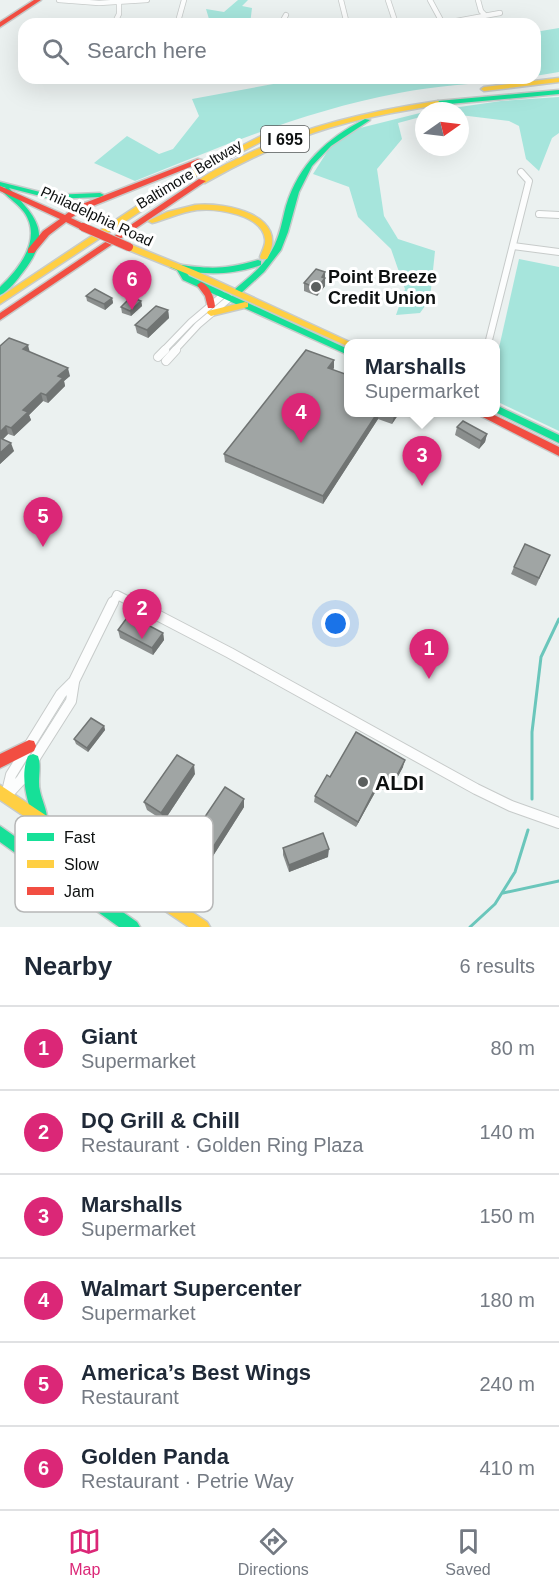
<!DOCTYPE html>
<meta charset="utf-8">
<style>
:root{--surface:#fff;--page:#f2f2f3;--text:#1f2937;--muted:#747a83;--line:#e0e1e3;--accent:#db2777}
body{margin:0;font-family:Arial,sans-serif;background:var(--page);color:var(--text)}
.compass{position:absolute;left:415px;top:102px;width:54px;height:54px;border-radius:50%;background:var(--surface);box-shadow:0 6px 24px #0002;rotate:76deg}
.you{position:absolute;left:336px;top:624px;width:21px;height:21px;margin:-15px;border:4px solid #fff;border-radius:50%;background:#1a73e8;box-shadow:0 0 0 9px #1a73e833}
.badge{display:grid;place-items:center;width:39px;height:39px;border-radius:50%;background:var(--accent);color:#fff;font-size:20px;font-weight:700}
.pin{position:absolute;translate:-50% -50px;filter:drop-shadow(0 2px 3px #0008)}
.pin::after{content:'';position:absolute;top:32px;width:21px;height:18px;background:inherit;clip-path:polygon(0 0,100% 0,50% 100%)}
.popup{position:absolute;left:344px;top:339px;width:156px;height:78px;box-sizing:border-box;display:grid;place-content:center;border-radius:12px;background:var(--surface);filter:drop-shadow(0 2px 4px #0005);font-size:20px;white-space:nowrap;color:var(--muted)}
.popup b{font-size:22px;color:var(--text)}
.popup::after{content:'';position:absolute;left:50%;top:100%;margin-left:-12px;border:12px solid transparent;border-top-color:var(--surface)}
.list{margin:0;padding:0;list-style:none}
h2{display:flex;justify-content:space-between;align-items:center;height:78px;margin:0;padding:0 24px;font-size:26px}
h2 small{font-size:20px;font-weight:400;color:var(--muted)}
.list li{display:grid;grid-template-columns:39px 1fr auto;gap:18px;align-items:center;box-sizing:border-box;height:84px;padding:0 24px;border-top:2px solid var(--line)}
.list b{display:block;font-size:22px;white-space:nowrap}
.list p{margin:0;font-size:20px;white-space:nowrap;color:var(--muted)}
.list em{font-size:20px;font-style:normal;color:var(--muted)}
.icon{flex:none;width:33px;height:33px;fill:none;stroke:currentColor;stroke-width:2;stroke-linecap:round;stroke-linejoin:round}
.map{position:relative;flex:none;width:559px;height:927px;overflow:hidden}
.search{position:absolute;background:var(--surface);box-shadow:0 6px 24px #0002;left:18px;right:18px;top:18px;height:66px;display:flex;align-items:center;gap:15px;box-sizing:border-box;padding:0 21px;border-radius:18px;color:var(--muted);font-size:22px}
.sheet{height:582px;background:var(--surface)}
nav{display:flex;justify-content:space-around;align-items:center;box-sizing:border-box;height:84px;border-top:2px solid var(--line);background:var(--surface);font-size:16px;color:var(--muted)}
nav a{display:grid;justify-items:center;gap:3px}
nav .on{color:var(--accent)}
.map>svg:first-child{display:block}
.green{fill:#a6e5dc}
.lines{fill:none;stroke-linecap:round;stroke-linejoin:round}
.stream{stroke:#6ac6bb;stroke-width:3}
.street-far3-casing{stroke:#c7cbca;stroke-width:6}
.street-far2-casing{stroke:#c7cbca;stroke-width:8}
.street-far1-casing{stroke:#c7cbca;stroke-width:10}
.street-casing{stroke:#c7cbca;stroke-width:12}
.fast-casing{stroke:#c7cbca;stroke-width:3}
.slow-casing{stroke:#c7cbca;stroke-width:3}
.jam-casing{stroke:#c7cbca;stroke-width:3}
.street-far3{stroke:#fcfdfd;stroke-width:4.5}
.street-far2{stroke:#fcfdfd;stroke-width:6}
.street-far1{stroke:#fcfdfd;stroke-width:8}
.street{stroke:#fcfdfd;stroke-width:10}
.fast{fill:#16e098;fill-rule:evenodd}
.slow{fill:#ffcf43;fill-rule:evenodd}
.jam{fill:#f24e42;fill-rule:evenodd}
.jam-bridge-casing{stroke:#c7cbca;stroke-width:10;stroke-linecap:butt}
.jam-bridge{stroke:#f24e42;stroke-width:8}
.wall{fill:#8a8e8d}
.shaded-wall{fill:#707473}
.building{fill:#a0a5a4;stroke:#707473;stroke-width:1.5}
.poi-dot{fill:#5b5f5e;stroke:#fff;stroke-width:2}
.labels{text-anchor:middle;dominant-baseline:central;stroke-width:6;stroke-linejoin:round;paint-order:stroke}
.far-street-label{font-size:15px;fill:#0d1010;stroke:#fff}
.shield{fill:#fff;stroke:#565858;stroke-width:1.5}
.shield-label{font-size:16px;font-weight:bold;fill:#0d1010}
.poi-label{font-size:18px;font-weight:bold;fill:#0d1010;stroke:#fff;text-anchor:start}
.near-poi-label{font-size:21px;font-weight:bold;fill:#0d1010;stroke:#fff;text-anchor:start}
.key{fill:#fff;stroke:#b6b7b7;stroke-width:1.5}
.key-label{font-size:16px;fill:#0d1010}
</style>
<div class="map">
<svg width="559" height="927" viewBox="0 0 559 927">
<rect width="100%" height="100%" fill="#ebf1f0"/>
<g class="green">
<path d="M238,0H248L242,6L252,8L250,24H211L215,20L209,19L206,9L224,12Z"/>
<path d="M559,28V72L535,76V32Z"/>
<path d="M306,78H521C481,84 439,85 399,93C307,110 222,146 135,181L94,163L127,136L159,154L173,149L199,116L192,99Z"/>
<path d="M559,97V133L552,138L539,171L526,159L519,126L509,121L460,115V111H432L501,101Z"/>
<path d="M424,112V116L398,123L402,139L377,169L384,216L398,239L435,251L430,299L420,313L396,315L405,289L391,249L358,217L349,187L313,174L332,144L360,128Z"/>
<path d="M519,259L559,267V431L496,401V361Z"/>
</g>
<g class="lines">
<g class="stream">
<path d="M532,799V732L541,657L559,619"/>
<path d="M503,893L559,881"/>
<path d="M470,927L495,904L515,872L528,830"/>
</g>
<g class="street-far3-casing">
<g id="street-far3">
<path d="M59,0L99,3L147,0"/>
<path d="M341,0L347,24"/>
<path d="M388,0L396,24"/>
<path d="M430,0L443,24"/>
<path d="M478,0L481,11L485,15"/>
<path d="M114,24L119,14V3"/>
<path d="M180,24L179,18L184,0"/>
<path d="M281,24L286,15"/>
<path d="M440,24L500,13"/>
</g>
</g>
<g class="street-far2-casing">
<g id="street-far2">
<path d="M539,214L559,215"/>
<path d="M513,246L559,252"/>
<path d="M488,344L529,181L521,172"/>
<path d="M163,351L191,322L223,295"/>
<path d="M174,351L198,325L230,298"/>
</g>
</g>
<g class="street-far1-casing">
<g id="street-far1">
<path d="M158,357L165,350"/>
<path d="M166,361L176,350"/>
<path d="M113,604L117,595L135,604"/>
</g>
</g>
<g class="street-casing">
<g id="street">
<path d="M132,602L230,653L476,789L511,806L559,823"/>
<path d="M8,794L21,780L71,701L74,682"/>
<path d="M6,796L11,775L61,694L74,681L113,602"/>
</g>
</g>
<g class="fast-casing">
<g id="fast">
<path d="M559,90V94L438,105L435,103L438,101Z"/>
<path d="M365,119L370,120L331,146L312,166L299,192L288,232L281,250L264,272L240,294H234V290C248,278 263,267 272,250C280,236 282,221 286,206C299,164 327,138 365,119Z"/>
<path d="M0,182L52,195L100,193L104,195L100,197L52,199L9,188C37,218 53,234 23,272C17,280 9,291 0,295V287C19,269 43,239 24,212C18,204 10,199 3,192L2,190L6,188L0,186Z"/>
<path d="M258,260L261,261V265C235,274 212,275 185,271L189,276L348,349V355L183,280L177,270L170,267L174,264C209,269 224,270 258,260Z"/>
<path d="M496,405L559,435V443L495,412Z"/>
<path d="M33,754L38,756C42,767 37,780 40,791C42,802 50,815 46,825L41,827L36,825C28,805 19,777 28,756Z"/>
<path d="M0,826L137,922L140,927H119L0,842Z"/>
</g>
</g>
<g class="slow-casing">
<g id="slow">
<path d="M559,78V82L484,91L481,89L484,87Z"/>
<path d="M438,101L441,103L440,104C419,109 398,111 377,116C315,128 259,152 205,183L198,181C211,171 228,163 243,156C304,126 370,111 438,101Z"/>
<path d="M261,136L268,138L185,182L0,304V297L179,178Z"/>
<path d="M195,205C226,202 291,215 267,259H261L260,257C262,251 266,245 265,239C262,214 216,208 197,210C181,212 167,219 152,223L148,221L167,212Z"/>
<path d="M126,245H132L196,271L354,344H348V347L347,346L190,275L126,249Z"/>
<path d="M245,302L248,303V307L211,316L207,313L208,311Z"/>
<path d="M0,785L207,922L210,927H189L0,800Z"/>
</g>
</g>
<g class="jam-casing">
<g id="jam">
<path d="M34,0H41L0,27V22Z"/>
<path d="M198,159L205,161L83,210L71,218L86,225V229H80L66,222L49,235L34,253H28V249L43,231L60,219L0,191V186L65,215L77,206Z"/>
<path d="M199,179L206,181L0,320V313Z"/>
<path d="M201,282C210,286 214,297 215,306L214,308H208L205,296L197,285Z"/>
<path d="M473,412H488L559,447V456Z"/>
<path d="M29,740L34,741L36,746L34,751L0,768V754Z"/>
</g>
</g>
<use href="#street-far3" class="street-far3"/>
<use href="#street-far2" class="street-far2"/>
<use href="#street-far1" class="street-far1"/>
<use href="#street" class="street"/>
<use href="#fast" class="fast"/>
<use href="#slow" class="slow"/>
<use href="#jam" class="jam"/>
<g class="jam-bridge-casing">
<path id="jam-bridge" d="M83,227L129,247"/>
</g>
<use href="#jam-bridge" class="jam-bridge"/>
</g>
<g class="wall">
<path d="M325,272V286L317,296L304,291V283Z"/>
<path d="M86,296L112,298L113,303L105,310L87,301Z"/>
<path d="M141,301L142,306L131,316L122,313L121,307Z"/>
<path d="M168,310L169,318L148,338L137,333L135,325Z"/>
<path d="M0,346L30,352L70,376L64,381L65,386L48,403L43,401L29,415L31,420L14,436L8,434L3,439L14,451L0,464Z"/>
<path d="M334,368L333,370L348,412H399L398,415L392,424L378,419L323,504L225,462L224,454Z"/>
<path d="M457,427L487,434L485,442L479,449L455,435Z"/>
<path d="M550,555L536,586L511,574L514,567Z"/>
<path d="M118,630L163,633L164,640L153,655L120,638Z"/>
<path d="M104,726L105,730L88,752L76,744L74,739Z"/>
<path d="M403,767L389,793L378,787L356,827L314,802L315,796L330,777Z"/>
<path d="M195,774L164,821L147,810L144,802Z"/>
<path d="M244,799V807L213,856L194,843L192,836Z"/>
<path d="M283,848L328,857L289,872L283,855Z"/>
</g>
<g class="shaded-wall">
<path d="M325,272V286L317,296V288L322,277Z"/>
<path d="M112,298L113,303L105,310L104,304Z"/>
<path d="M141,301L142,306L131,316L130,311Z"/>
<path d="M168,310L169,318L148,338L147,330Z"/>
<path d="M28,345L30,353L23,349Z"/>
<path d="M334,360V368L328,376V368Z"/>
<path d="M68,368L70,376L64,381L65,386L48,403L46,395L58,376Z"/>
<path d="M41,393L43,401L29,415L31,420L14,436L11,428L23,410Z"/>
<path d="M378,412H379L378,419L323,504V496Z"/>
<path d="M396,412H399L398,415L392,424L394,416Z"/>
<path d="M6,426L8,434L0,442V432Z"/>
<path d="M487,434L485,442L479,449L481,441Z"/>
<path d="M11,443L14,451L0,464V453Z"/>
<path d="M163,633L164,640L153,655L152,648Z"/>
<path d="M104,726L105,730L88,752L87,748Z"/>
<path d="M405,760L403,767L389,793L391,787Z"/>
<path d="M194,765L195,774L164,821L161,813Z"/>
<path d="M379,781L378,787L356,827L358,822Z"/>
<path d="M244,799V807L213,856L212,849Z"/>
<path d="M329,849L328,857L289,872V865Z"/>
</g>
<g class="building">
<path d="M316,269L325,272L322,277L325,278L317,288L304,283Z"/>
<path d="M95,289L112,298L104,304L86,296Z"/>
<path d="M131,297L141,301L130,311L121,307Z"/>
<path d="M156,306L168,310L147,330L135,325Z"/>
<path d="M9,338L28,345L23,349L68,368L58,376L63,378L46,395L41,393L23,410L28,412L11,428L6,426L0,432V346Z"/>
<path d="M306,350L334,360L328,368L348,375V412H378L323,496L224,454Z"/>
<path d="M384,412H396L394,416Z"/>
<path d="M463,421L487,434L481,441L457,427Z"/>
<path d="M0,438L11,443L0,453Z"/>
<path d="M525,544L550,555L539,578L514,567Z"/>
<path d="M129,615L163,633L152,648L118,630Z"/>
<path d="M91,718L104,726L87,748L74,739Z"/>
<path d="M356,732L405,760L391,787L379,781L358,822L315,796L327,775L330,777Z"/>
<path d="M177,755L194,765L161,813L144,802Z"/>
<path d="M225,787L244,799L212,849L192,836Z"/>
<path d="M323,833L329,849L289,865L283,848Z"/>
</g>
<g class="poi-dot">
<circle cx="316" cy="287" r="6"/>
<circle cx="363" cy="782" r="6"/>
</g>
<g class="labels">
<g class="far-street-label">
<text transform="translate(189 174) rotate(-31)">Baltimore Beltway</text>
<text transform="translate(97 216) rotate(25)">Philadelphia Road</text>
</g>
<rect class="shield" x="261" y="126" width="48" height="26" rx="4.5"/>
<g class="shield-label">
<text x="285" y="139">I 695</text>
</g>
<g class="poi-label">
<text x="328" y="277">Point Breeze<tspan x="328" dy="21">Credit Union</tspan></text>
</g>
<g class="near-poi-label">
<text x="375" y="782">ALDI</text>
</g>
</g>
<rect x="15" y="816" width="198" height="96" rx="9" class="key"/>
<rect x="27" y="833" width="27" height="8" fill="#16e098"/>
<rect x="27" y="860" width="27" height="8" fill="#ffcf43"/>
<rect x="27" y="887" width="27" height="8" fill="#f24e42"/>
<g class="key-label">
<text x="64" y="843">Fast</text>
<text x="64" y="870">Slow</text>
<text x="64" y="897">Jam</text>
</g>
</svg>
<svg class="compass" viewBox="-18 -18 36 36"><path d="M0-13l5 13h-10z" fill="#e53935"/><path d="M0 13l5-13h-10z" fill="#747a83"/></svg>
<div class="you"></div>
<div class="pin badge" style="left:429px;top:679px">1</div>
<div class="pin badge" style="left:142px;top:639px">2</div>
<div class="pin badge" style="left:422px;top:486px">3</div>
<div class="popup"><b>Marshalls</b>Supermarket</div>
<div class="pin badge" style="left:301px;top:443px">4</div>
<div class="pin badge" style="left:43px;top:547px">5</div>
<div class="pin badge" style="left:132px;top:310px">6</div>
<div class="search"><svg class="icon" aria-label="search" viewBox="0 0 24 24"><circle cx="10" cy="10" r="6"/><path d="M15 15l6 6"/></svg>Search here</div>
</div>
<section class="sheet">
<h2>Nearby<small>6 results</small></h2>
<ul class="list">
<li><span class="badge">1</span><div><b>Giant</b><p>Supermarket</p></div><em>80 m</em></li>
<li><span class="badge">2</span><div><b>DQ Grill &amp; Chill</b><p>Restaurant · Golden Ring Plaza</p></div><em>140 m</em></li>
<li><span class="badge">3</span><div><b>Marshalls</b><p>Supermarket</p></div><em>150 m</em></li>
<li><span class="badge">4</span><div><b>Walmart Supercenter</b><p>Supermarket</p></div><em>180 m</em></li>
<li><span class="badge">5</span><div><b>America’s Best Wings</b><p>Restaurant</p></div><em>240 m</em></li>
<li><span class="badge">6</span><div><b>Golden Panda</b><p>Restaurant · Petrie Way</p></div><em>410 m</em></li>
</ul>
</section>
<nav>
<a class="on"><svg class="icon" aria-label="map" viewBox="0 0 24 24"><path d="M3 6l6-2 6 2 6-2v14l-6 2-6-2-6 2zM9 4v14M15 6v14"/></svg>Map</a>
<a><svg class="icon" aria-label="directions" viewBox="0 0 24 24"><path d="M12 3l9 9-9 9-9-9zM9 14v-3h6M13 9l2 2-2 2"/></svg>Directions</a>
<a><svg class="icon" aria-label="saved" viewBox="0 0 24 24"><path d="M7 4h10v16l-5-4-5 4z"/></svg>Saved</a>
</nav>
